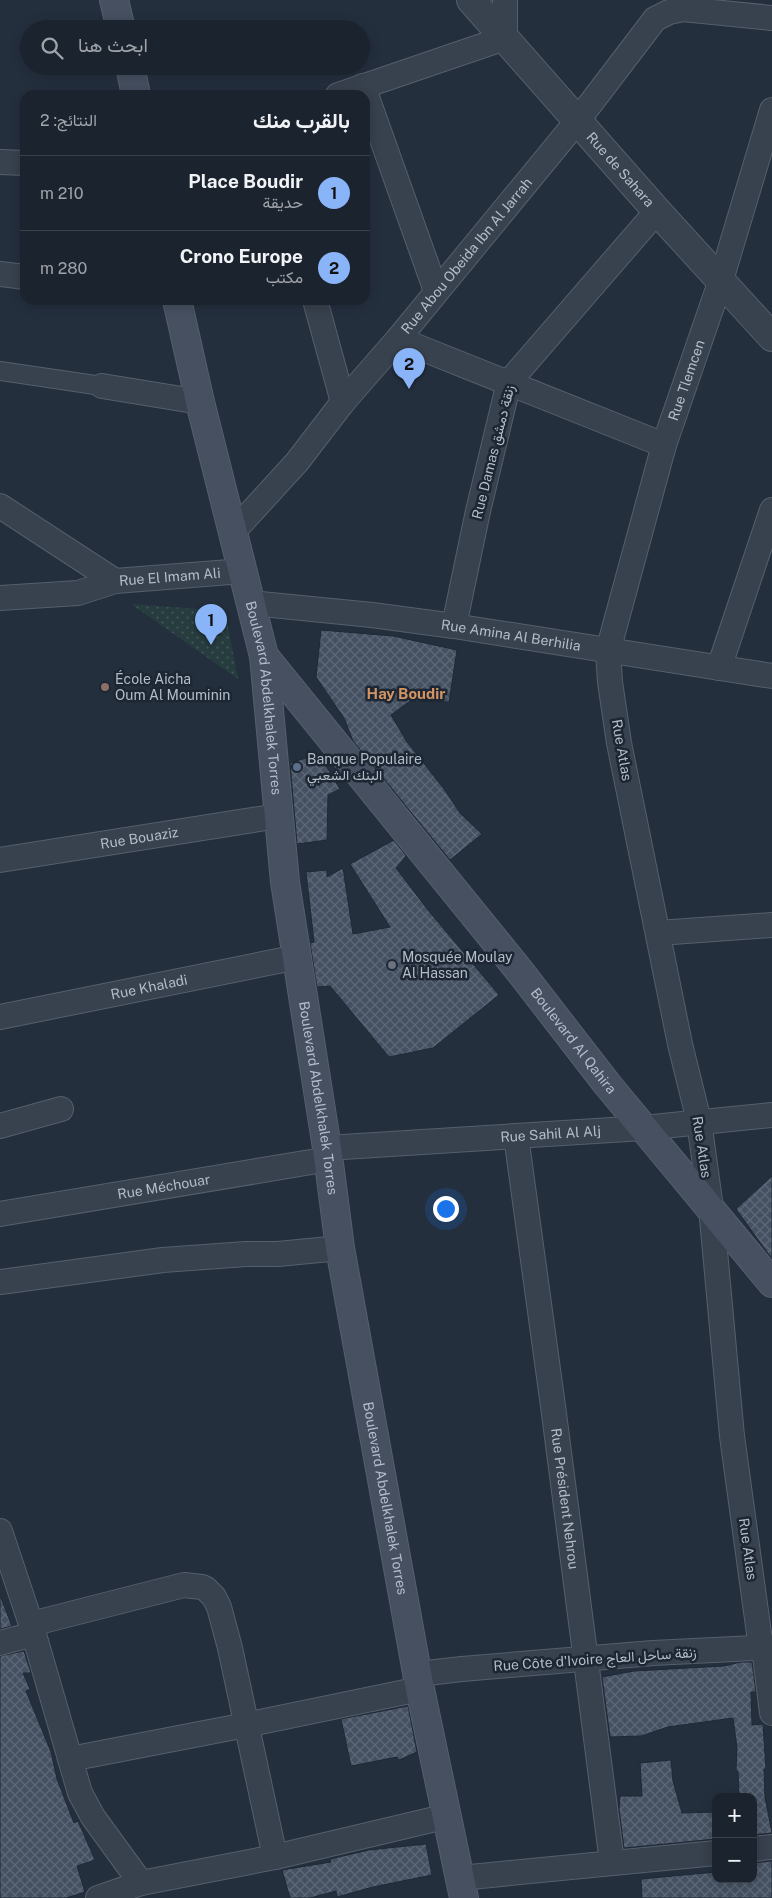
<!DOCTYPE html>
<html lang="ar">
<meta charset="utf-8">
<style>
:root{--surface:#1b232e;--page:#242b36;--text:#f1f3f6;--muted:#a0a4aa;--line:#39404a;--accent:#8ab4f8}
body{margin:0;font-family:"Public Sans",Vazirmatn,sans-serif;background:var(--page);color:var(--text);direction:rtl}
.controls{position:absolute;right:15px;bottom:15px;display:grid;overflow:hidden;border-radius:10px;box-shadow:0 2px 12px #0003}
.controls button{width:45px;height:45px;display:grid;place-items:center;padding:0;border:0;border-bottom:1px solid var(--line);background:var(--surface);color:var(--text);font:25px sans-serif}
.you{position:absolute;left:445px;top:1208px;width:18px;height:18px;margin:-12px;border:4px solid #fff;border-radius:50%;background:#1a73e8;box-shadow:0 0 0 8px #1a73e833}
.badge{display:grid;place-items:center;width:32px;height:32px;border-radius:50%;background:var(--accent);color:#111;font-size:16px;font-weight:700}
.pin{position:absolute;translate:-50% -41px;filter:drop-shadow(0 1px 2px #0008)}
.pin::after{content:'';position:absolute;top:26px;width:18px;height:15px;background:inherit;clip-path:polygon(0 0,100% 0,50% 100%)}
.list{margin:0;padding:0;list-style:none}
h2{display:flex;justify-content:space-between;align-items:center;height:65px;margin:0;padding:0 20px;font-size:21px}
h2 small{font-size:16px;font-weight:400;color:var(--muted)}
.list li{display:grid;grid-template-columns:32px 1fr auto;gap:15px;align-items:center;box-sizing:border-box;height:75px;padding:0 20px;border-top:1px solid var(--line)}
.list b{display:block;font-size:19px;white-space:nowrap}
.list p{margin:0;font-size:16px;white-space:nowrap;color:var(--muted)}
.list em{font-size:16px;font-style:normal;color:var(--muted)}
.icon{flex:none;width:28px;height:28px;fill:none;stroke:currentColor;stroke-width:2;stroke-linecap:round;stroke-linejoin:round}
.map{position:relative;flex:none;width:772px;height:1898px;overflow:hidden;direction:ltr}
.search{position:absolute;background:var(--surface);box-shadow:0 2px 12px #0003;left:20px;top:20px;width:350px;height:55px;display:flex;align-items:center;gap:12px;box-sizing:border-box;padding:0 18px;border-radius:28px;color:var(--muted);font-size:19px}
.panel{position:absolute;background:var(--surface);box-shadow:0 2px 12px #0003;left:20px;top:90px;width:350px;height:215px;border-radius:15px;direction:rtl}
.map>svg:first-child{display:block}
.green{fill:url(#green-dots)}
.building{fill:url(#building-cross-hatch);stroke:#1f2835}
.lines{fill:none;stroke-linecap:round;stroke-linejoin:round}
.pedestrian-casing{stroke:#565f6c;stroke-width:20}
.minor-casing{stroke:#565f6c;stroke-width:26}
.tertiary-casing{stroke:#565f6c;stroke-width:30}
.secondary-casing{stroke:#565f6c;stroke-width:30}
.pedestrian{stroke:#38414e;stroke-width:18}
.minor{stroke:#38414e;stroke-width:24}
.tertiary{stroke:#38414e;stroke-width:28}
.secondary{stroke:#465061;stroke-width:28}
.education-dot{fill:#8d6e63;stroke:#1d2633;stroke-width:2}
.service-dot{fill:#5c6f8a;stroke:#1d2633;stroke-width:2}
.worship-dot{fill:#6b7280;stroke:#1d2633;stroke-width:2}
.labels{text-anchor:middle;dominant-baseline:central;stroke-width:5;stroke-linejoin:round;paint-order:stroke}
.street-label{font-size:14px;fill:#b4bcc9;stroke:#1d2633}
.poi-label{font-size:14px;fill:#b4bcc9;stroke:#1d2633;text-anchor:start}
.neighbourhood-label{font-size:15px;font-weight:bold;fill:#d59563;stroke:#1d2633}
</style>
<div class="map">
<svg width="772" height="1898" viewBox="0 0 772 1898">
<defs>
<pattern id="green-dots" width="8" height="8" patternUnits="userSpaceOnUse" patternTransform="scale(1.25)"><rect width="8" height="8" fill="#263c3f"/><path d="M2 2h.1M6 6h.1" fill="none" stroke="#435659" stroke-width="1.8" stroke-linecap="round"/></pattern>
<pattern id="building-cross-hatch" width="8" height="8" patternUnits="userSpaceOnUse" patternTransform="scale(1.25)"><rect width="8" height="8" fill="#455162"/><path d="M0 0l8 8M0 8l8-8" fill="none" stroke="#5d6877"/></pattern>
</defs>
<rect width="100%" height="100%" fill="#242f3e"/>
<path class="green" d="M131,604L225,611L238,679Z"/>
<g class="building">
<path d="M321,630L393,636L457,650L449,702L410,701L391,715L407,742L444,789L460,813L482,834L450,860L353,741L344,718L316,677Z"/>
<path d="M319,754L340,789L328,795L327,840L297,844L290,763Z"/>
<path d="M394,840L406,856L396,868L428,910L499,995L433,1048L389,1057L330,986L317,987L310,943L314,942L306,872L327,870V877L343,868L353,934L390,927L350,864Z"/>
<path d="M772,1176V1259L736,1209Z"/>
<path d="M0,1598H1L12,1626L0,1629Z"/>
<path d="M24,1651L31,1673H23L30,1689L26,1691L51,1752L57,1779L74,1823L78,1821L95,1860L77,1866L85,1892L66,1898H0V1656Z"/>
<path d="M741,1662H752L756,1692H751L752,1725L763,1724L766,1769H764L765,1797L772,1833L753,1835V1797H739L738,1771H736L737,1748L733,1718L668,1727L641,1736L610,1737L602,1677L634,1671L724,1666Z"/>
<path d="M408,1706L417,1752L399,1760L397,1757L351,1766L341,1719Z"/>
<path d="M671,1760L673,1781L682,1813L716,1812V1839L624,1848L619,1809L620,1796H642L640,1763Z"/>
<path d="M426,1844L432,1875L373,1887L337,1897L336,1891L310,1898H290L282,1870L331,1862L330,1859L369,1850Z"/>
<path d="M772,1861V1898H642L641,1879L716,1872V1879H753V1863Z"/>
</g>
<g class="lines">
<g class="pedestrian-casing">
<path id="pedestrian" d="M0,371L102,386"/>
</g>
<g class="minor-casing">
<g id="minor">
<path d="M363,86L436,291"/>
<path d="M338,95L505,38V0"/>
<path d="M0,162L25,163"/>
<path d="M0,274L25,277"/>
<path d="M315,300L343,402"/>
<path d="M398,339L664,445"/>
<path d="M102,386L200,402"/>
<path d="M0,506L115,581"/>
<path id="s1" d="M233,532L297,462L343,402L398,339L578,120L655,19L669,12L683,9L772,18"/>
<path id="s2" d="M0,598L78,593L115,581L243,571"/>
<path id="s3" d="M251,603L372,615L454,626L772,676"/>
<path d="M454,626L478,511L509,382L657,211"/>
<path d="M719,668L772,510"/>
<path id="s4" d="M0,860L278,816"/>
<path d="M658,933L772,925"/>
<path id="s5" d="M0,1017L298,957"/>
<path d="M0,1126L61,1109"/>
<path id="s6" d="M516,1136L553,1406L612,1862"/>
<path id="s7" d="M327,1148L643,1128L772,1115"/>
<path id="s8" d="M0,1214L329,1159"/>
<path d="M0,1282L163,1260L246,1254H278L340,1248"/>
<path d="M0,1531L31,1624L80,1793L93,1817L141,1883"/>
<path d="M31,1624L184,1585L202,1587L206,1589L214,1597L219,1607L230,1648L275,1857"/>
<path d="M0,1643L34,1634"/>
<path id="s9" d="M761,1648L732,1436L711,1208L699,1121L680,1044L619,743L610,682L608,651L664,445L721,280L772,110"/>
<path d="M764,1648L772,1713"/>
<path d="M418,1674L462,1669L653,1653L772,1647"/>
<path d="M70,1759L246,1725L420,1689"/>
<path d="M753,1849L772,1847"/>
<path d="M460,1878L716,1853"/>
<path d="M98,1898L141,1883L275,1857L448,1816"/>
</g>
</g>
<g class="tertiary-casing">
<g id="tertiary">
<path id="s10" d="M471,0L657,211L772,337"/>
</g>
</g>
<g class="secondary-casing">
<g id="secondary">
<path d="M114,0L121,29"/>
<path d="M130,66L136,95"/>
<path id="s11" d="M177,300L200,402L264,656L285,882L327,1148L340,1248L420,1689L464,1898"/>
<path id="s12" d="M264,656L518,969L607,1084L772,1283"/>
</g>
</g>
<use href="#pedestrian" class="pedestrian"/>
<use href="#minor" class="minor"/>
<use href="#tertiary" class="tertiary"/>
<use href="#secondary" class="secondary"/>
</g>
<circle class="education-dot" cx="105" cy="687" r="5"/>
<circle class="service-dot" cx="297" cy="767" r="5"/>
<circle class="worship-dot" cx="392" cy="965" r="5"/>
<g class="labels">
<g class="street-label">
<text stroke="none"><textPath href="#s10" startOffset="226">Rue de Sahara</textPath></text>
<text stroke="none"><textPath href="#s1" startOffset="362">Rue Abou Obeida Ibn Al Jarrah</textPath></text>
<text stroke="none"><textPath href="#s9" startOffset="1292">Rue Tlemcen</textPath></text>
<text transform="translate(493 452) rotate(-76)">Rue Damas زنقة دمشق</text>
<text stroke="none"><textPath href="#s2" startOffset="172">Rue El Imam Ali</textPath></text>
<text stroke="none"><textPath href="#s3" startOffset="262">Rue Amina Al Berhilia</textPath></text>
<text stroke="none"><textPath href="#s11" startOffset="408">Boulevard Abdelkhalek Torres</textPath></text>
<text transform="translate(622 750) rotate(80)">Rue Atlas</text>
<text stroke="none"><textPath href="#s4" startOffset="141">Rue Bouaziz</textPath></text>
<text stroke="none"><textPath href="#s5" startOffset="152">Rue Khaladi</textPath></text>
<text stroke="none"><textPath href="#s12" startOffset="494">Boulevard Al Qahira</textPath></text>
<text stroke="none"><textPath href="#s11" startOffset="812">Boulevard Abdelkhalek Torres</textPath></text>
<text stroke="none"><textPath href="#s7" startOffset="224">Rue Sahil Al Alj</textPath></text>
<text transform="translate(702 1147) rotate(81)">Rue Atlas</text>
<text stroke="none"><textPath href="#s8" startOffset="166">Rue Méchouar</textPath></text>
<text stroke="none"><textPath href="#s11" startOffset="1218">Boulevard Abdelkhalek Torres</textPath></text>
<text stroke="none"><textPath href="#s6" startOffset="366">Rue Président Nehrou</textPath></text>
<text transform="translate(748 1549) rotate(82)">Rue Atlas</text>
<text transform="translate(595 1659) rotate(-4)">Rue Côte d'Ivoire زنقة ساحل العاج</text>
</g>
<g class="poi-label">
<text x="115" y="679">École Aicha<tspan x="115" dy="16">Oum Al Mouminin</tspan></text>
<text x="307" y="759">Banque Populaire<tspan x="307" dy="16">البنك الشعبي</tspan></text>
<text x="402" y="957">Mosquée Moulay<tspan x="402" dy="16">Al Hassan</tspan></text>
</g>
<g class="neighbourhood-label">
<text x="406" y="693">Hay Boudir</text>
</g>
</g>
</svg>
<div class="controls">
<button>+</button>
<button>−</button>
</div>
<div class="you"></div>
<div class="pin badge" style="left:211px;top:645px">1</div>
<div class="pin badge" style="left:409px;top:389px">2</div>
<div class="search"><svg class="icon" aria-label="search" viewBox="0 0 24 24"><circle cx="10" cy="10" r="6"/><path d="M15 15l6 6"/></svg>ابحث هنا</div>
<section class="panel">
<h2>بالقرب منك<small>النتائج: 2</small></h2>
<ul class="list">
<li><span class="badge">1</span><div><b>Place Boudir</b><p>حديقة</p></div><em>210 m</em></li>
<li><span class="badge">2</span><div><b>Crono Europe</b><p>مكتب</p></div><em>280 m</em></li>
</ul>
</section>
</div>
